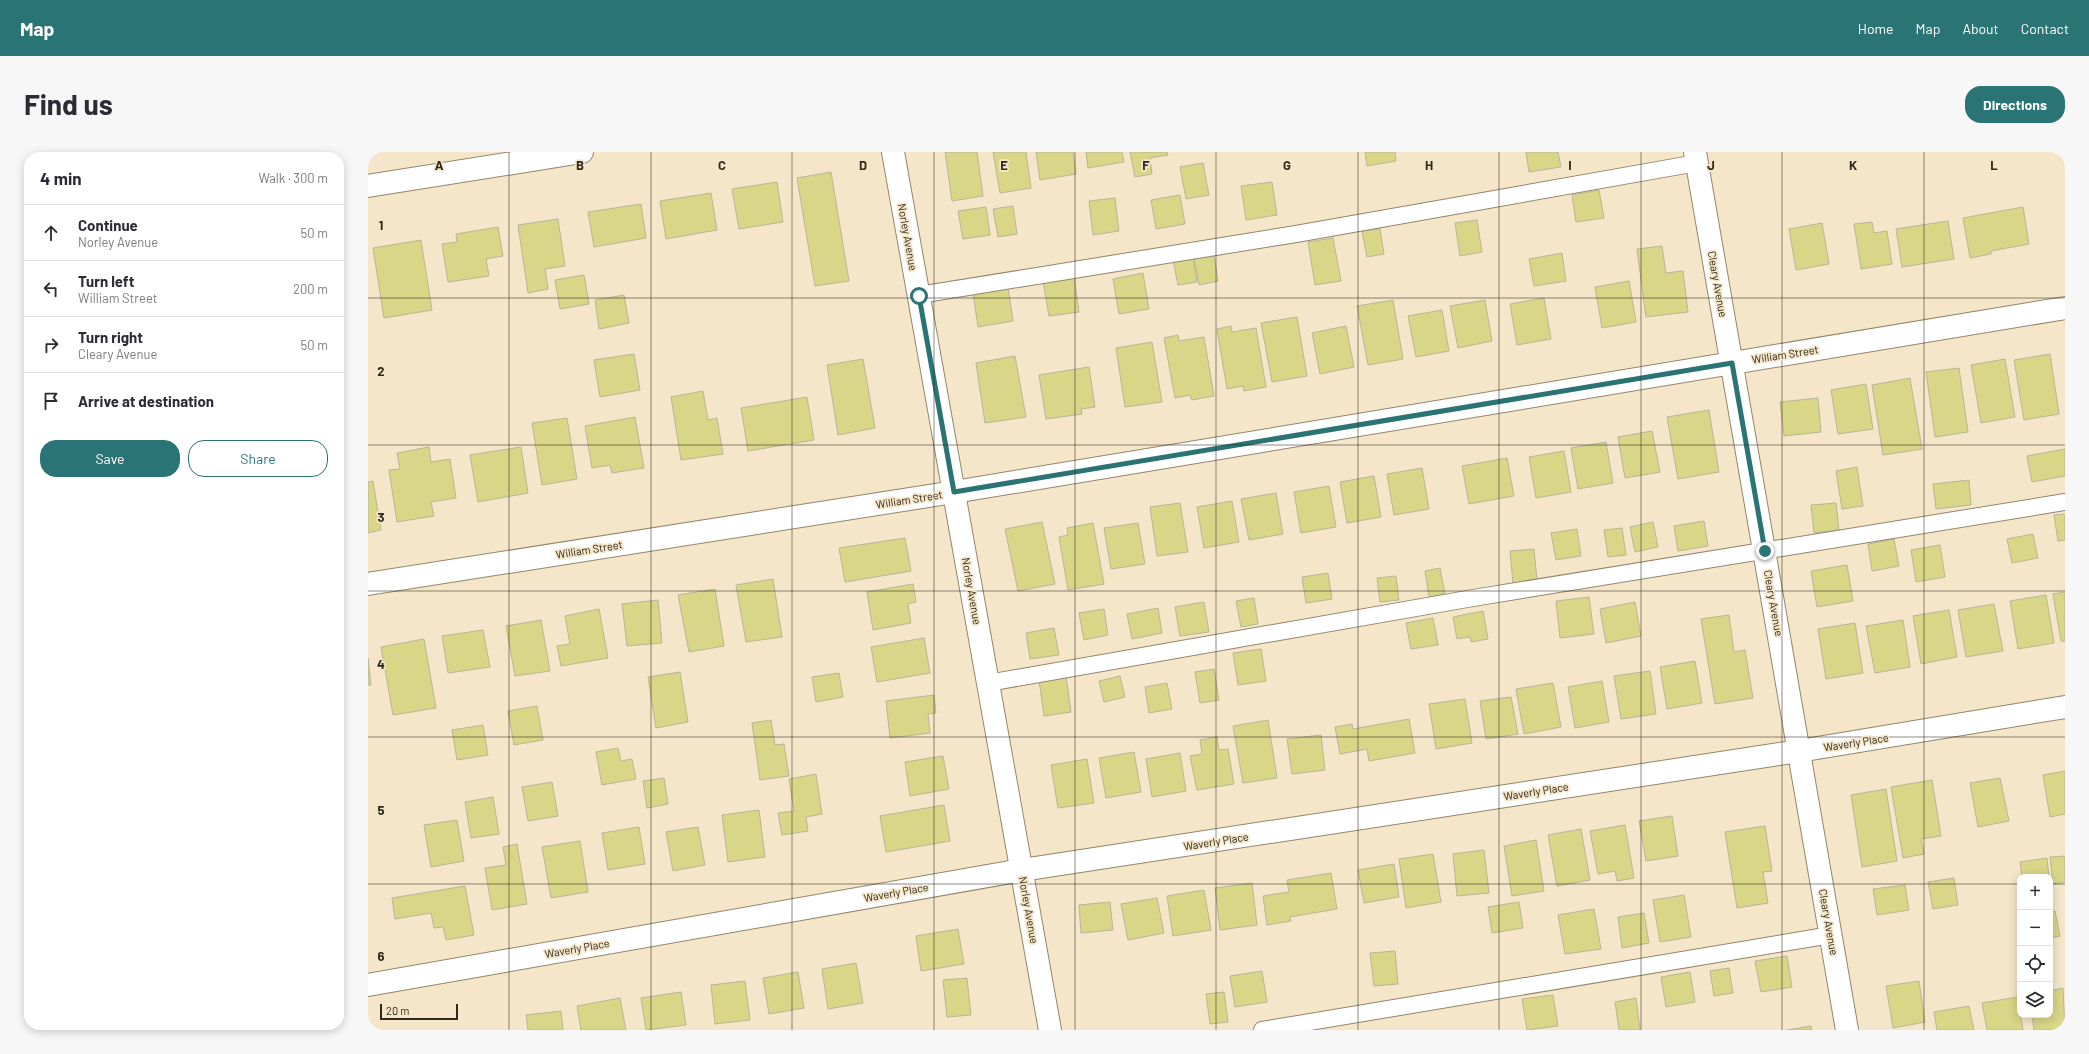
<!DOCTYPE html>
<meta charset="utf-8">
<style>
:root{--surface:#fff;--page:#f7f7f7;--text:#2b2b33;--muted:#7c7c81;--line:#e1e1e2;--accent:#2a7475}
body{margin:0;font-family:Barlow,sans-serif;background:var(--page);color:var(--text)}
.controls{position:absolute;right:12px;bottom:12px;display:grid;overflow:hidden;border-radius:8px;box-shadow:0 2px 10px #0003}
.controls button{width:36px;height:36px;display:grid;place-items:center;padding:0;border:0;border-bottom:1px solid var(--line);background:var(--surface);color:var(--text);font:20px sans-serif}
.scale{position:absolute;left:12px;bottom:10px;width:78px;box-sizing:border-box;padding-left:4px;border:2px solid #2e291d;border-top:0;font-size:11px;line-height:14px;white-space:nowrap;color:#2e291d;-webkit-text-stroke:3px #f5e6c9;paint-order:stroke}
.stop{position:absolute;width:12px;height:12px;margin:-9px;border:3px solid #2a7475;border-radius:50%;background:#fff}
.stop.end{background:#2a7475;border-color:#fff;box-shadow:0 1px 4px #0008}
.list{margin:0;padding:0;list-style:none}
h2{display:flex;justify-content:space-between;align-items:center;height:52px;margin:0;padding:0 16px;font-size:17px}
h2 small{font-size:13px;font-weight:400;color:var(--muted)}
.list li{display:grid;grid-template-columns:26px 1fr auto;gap:12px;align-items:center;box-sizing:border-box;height:56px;padding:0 16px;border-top:1px solid var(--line)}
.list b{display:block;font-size:15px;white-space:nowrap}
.list p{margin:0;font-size:13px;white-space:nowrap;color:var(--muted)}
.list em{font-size:13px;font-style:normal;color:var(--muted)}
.actions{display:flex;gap:8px;padding:12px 16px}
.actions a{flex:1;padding:9px 0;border:1px solid var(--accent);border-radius:16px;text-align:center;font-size:14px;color:var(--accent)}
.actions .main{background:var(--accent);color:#fff}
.icon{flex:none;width:22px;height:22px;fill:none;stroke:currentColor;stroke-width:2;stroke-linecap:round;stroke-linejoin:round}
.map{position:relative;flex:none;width:1697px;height:878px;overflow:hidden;border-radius:16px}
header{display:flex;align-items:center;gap:24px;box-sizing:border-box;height:56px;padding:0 20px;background:var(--accent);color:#fff}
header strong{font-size:19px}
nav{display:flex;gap:22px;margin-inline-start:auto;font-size:14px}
.intro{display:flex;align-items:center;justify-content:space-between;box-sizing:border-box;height:96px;padding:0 24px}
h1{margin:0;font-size:28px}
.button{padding:10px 18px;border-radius:16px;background:var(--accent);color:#fff;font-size:14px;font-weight:700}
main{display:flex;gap:24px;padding:0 24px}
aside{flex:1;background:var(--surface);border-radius:16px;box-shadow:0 2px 10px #0003}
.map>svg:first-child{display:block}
.building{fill:#d9d687;stroke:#b7b698}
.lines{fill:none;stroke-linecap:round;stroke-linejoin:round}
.lane-casing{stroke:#93856b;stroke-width:18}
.street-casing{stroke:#93856b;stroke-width:24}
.lane{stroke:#fff;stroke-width:16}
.street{stroke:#fff;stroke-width:22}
.route{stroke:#2a7475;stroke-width:5}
.grid{fill:none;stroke:#2e291d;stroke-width:1;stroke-opacity:0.55}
.labels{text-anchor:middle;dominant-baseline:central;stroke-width:3.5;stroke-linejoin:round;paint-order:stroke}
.street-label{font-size:11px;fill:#2e291d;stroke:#f5e6c9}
.grid-label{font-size:13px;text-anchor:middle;font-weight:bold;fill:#2e291d;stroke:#f5e6c9;stroke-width:3.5;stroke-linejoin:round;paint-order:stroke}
</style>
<header>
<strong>Map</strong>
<nav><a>Home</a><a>Map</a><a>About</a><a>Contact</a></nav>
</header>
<div class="intro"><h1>Find us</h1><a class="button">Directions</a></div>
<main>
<aside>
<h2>4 min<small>Walk · 300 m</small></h2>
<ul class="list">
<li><svg class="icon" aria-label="ahead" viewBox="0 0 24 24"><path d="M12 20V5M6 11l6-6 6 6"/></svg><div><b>Continue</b><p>Norley Avenue</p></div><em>50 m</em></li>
<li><svg class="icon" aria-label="left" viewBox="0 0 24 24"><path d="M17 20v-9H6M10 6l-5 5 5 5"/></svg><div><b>Turn left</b><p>William Street</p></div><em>200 m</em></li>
<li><svg class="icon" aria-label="right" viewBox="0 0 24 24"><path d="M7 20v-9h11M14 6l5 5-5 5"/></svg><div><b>Turn right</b><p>Cleary Avenue</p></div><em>50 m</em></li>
<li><svg class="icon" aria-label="arrive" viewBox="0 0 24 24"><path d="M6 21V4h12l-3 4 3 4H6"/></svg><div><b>Arrive at destination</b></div></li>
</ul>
<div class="actions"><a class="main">Save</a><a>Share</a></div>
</aside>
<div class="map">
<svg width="1697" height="878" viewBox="0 0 1697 878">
<rect width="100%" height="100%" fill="#f5e6c9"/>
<g class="building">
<path d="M577,0H609L615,44L584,49Z"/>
<path d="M625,0H658L663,36L632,41Z"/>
<path d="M668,0H705L708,22L672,28Z"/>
<path d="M718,0H754L756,10L720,16Z"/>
<path d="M762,0H799L800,3L782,6L784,22L767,25Z"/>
<path d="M997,0H1027L1028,9L999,14Z"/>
<path d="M1158,0H1190L1193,15L1161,20Z"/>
<path d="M835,11L841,43L818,47L812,15Z"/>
<path d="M463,20L481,129L447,134L429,26Z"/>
<path d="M409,30L415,70L371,77L364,37Z"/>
<path d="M904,30L909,63L878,68L873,34Z"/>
<path d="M1231,38L1236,66L1208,70L1204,43Z"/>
<path d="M343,41L349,78L298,87L292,49Z"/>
<path d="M812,43L817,72L788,77L783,48Z"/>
<path d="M747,46L751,79L725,83L721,49Z"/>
<path d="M273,52L278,86L226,95L220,60Z"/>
<path d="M645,54L649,82L630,85L625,57Z"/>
<path d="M618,55L622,83L595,87L590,59Z"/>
<path d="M1655,55L1661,92L1623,99V102L1602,106L1595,66Z"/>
<path d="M190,67L197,114L177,117L180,137L160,141L150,73Z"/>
<path d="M1109,68L1114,100L1092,104L1087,71Z"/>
<path d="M1580,69L1586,107L1534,115L1528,77Z"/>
<path d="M1504,70L1506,81L1519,79L1524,112L1493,117L1486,72Z"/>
<path d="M1454,71L1461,112L1428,118L1421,77Z"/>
<path d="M130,75L135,104L118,107L121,124L80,130L74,92L89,90L88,82Z"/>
<path d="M1012,77L1016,102L999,105L994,79Z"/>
<path d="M965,86L973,129L947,133L940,90Z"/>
<path d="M53,88L64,158L16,166L5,96Z"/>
<path d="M1294,94L1298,121L1315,119L1320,160L1278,165L1269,97Z"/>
<path d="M1194,101L1198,129L1166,134L1161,107Z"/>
<path d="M846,103L850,129L831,133L826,106Z"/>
<path d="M825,104L829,130L810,133L805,108Z"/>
<path d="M775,121L781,157L751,162L745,127Z"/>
<path d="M216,123L221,152L192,157L187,128Z"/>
<path d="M706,124L711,160L681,164L675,129Z"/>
<path d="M1261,129L1268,170L1234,176L1227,135Z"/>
<path d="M640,135L645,169L610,175L605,141Z"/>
<path d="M256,143L261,171L231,177L227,148Z"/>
<path d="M1176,146L1183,187L1149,193L1142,152Z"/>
<path d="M1025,148L1035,207L1000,213L989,154Z"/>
<path d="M1117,148L1124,189L1090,196L1082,154Z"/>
<path d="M1074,158L1081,199L1048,205L1040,164Z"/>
<path d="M929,165L939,224L904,230L893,171Z"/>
<path d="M863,174L864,180L888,176L898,235L876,239L875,234L859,237L849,177Z"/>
<path d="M978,174L986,215L952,222L944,181Z"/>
<path d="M810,183L811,189L836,185L846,244L824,248L822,243L807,246L796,186Z"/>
<path d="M784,190L794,250L757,255L748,196Z"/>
<path d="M266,202L272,238L232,245L226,208Z"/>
<path d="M1682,202L1691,262L1656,268L1646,208Z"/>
<path d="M647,204L658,265L617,271L608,211Z"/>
<path d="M495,207L507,276L470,283L459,213Z"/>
<path d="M1637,207L1647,265L1613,271L1603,213Z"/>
<path d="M721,215L727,255L713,257L714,262L678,267L671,223Z"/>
<path d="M1591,216L1600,280L1567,285L1558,220Z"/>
<path d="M1542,226L1554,297L1515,303L1504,233Z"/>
<path d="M1498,232L1505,277L1470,282L1463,238Z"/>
<path d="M335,239L340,268L349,266L355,302L313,308L303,245Z"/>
<path d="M439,245L446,288L380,299L373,256Z"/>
<path d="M1450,246L1453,280L1416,284L1412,250Z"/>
<path d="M1341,258L1351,320L1310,327L1299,265Z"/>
<path d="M267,265L276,316L244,321L242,313L224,316L217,274Z"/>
<path d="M199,266L209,327L174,333L164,271Z"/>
<path d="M1284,279L1292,320L1257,326L1250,285Z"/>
<path d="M1238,290L1245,331L1210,337L1203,296Z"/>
<path d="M61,295L63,310L82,307L88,346L63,350L66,364L29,370L21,318L32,317L29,301Z"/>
<path d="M153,295L160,341L110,350L102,303Z"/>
<path d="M1697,297V324L1664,330L1659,304Z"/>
<path d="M1196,299L1203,340L1168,346L1161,305Z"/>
<path d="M1139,306L1146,344L1101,352L1094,314Z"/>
<path d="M1489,315L1495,354L1474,357L1468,319Z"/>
<path d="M1054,316L1061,357L1026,363L1019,322Z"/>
<path d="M1006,324L1013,365L979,371L972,330Z"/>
<path d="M1601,328L1603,353L1568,357L1565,332Z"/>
<path d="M5,329L13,378L0,381V330Z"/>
<path d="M961,334L968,375L933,381L926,340Z"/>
<path d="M908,341L915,382L881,388L873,347Z"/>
<path d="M864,349L871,390L836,396L829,355Z"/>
<path d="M812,351L820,400L789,404L782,355Z"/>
<path d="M1468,351L1471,378L1446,381L1443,353Z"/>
<path d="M1697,362V388L1690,389L1686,363Z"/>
<path d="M1336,369L1340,394L1310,399L1306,374Z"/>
<path d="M674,370L687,432L650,439L637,377Z"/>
<path d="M1285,370L1290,395L1267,400L1262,375Z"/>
<path d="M725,371L736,432L700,438L691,385L700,383L699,376Z"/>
<path d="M770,371L777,412L743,417L736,376Z"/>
<path d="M1254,376L1258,403L1240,405L1236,378Z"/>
<path d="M1209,377L1213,404L1188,408L1183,381Z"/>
<path d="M1665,382L1670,406L1644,411L1639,387Z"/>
<path d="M537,386L543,419L477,430L471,396Z"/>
<path d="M1526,387L1531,414L1504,419L1500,392Z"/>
<path d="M1572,393L1577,425L1548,430L1543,398Z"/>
<path d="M1166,397L1169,428L1145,431L1142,399Z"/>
<path d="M1479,413L1485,449L1449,455L1443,419Z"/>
<path d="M1072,416L1077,442L1061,445L1057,419Z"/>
<path d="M960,421L964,447L938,451L934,425Z"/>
<path d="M1028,424L1031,448L1012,450L1009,426Z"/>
<path d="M405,427L414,485L378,490L368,433Z"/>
<path d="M545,432L548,450L540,452L543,471L505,478L499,440Z"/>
<path d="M347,437L356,494L321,500L310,443Z"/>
<path d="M1697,440V489H1693L1685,442Z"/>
<path d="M1678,443L1686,491L1650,497L1642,449Z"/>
<path d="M1221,445L1226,482L1192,486L1188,449Z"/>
<path d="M886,446L890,472L873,475L868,449Z"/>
<path d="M290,448L294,491L259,494L254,452Z"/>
<path d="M836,450L841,480L812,484L807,455Z"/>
<path d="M1267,450L1273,484L1238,491L1232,457Z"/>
<path d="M1626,452L1635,499L1598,505L1590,458Z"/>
<path d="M790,456L794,481L764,487L759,462Z"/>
<path d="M231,457L240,506L193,514L189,494L202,492L197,464Z"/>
<path d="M736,457L740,483L716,488L711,461Z"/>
<path d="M1581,458L1589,505L1553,512L1545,464Z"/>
<path d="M1115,459L1120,487L1103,490L1102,485L1089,487L1085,465Z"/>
<path d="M1361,463L1366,500L1377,498L1385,546L1347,552L1333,467Z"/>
<path d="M1065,466L1070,493L1043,497L1038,471Z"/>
<path d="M173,468L182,519L147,524L138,474Z"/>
<path d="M1535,468L1542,515L1507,521L1498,474Z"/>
<path d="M1487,471L1495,521L1458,527L1450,477Z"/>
<path d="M686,476L691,503L662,507L658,481Z"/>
<path d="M115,478L122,515L80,521L74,484Z"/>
<path d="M556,486L562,521L509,530L503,495Z"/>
<path d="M56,487L68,556L25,563L13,495Z"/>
<path d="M893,497L898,529L870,533L865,501Z"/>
<path d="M0,506L3,533H0Z"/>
<path d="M1327,509L1334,551L1299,557L1292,515Z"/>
<path d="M846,517L851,548L832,551L827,520Z"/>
<path d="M1282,519L1288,562L1253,567L1246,524Z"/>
<path d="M312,520L320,570L288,576L280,525Z"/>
<path d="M471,521L475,545L448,550L444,525Z"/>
<path d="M698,524L703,560L676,564L671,528Z"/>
<path d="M752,524L757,545L736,550L731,529Z"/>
<path d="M1234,529L1241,570L1207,576L1200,535Z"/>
<path d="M799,531L804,557L781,561L777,535Z"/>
<path d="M1185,531L1193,575L1156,582L1148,537Z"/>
<path d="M566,543L568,561L560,562L562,581L522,586L518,549Z"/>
<path d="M1143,545L1150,582L1118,587L1112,549Z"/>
<path d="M1097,547L1104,591L1068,597L1061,552Z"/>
<path d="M169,554L175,588L146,593L140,559Z"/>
<path d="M1041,567L1047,601L1001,609L999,597L972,602L967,575L984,572L985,577Z"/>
<path d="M403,568L407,593L416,592L421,624L392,628L384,571Z"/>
<path d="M900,568L909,626L875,631L865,574Z"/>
<path d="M115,573L120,603L89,608L84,578Z"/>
<path d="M953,583L957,618L924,622L919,587Z"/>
<path d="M849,585L851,598L860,597L866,632L829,638L822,604L834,602L832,588Z"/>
<path d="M250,596L253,609L264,607L268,627L234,633L228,600Z"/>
<path d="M766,600L773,640L738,646L731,606Z"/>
<path d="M812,601L818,639L784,645L778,607Z"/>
<path d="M575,604L581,637L542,644L537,610Z"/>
<path d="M719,607L726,651L690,656L683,613Z"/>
<path d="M1697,619V662L1682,665L1675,623Z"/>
<path d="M448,622L454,662L438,665L440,679L414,683L410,661L426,659L421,627Z"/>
<path d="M296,626L300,652L279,656L275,629Z"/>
<path d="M1632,626L1641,669L1610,675L1602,631Z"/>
<path d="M1564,628L1573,684L1553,687L1556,702L1535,706L1523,635Z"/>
<path d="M184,630L190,664L160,669L154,635Z"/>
<path d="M1518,637L1529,709L1494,715L1483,643Z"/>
<path d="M125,645L131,682L103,686L97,650Z"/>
<path d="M576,653L582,689L518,700L512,664Z"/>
<path d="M391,658L397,705L360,710L354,663Z"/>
<path d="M1304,664L1310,704L1278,709L1271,669Z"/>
<path d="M89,668L96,709L63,715L56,673Z"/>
<path d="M1257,673L1266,726L1249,729L1247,719L1230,722L1222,679Z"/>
<path d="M1397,674L1404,719L1395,720L1400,751L1369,756L1357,680Z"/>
<path d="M271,675L277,712L240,718L234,681Z"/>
<path d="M330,675L337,713L305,719L298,680Z"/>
<path d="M1213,677L1222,728L1189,734L1180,683Z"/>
<path d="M1168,688L1176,739L1144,744L1136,694Z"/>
<path d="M212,689L220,740L183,746L174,695Z"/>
<path d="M149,692L159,752L124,758L117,716L138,713L135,695Z"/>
<path d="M1116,698L1121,741L1089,744L1085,702Z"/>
<path d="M1065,702L1073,750L1038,756L1031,707Z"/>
<path d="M1697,704V730L1685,732L1682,705Z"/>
<path d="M1679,706L1681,725H1654L1652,710Z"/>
<path d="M1026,712L1031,745L996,751L990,718Z"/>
<path d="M963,721L969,757L922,765L923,769L899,773L895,744L921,740L919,728Z"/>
<path d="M1586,726L1590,753L1565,757L1560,730Z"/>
<path d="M884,731L889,773L852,778L847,736Z"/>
<path d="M1537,733L1541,758L1509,763L1505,737Z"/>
<path d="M97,734L106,783L78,788L75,775L66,776L63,761L27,767L24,746Z"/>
<path d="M836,738L843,778L805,784L799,744Z"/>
<path d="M1316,743L1323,785L1292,790L1285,748Z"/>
<path d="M789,746L796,781L760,788L753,752Z"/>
<path d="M742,750L745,778L713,781L711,753Z"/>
<path d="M1151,750L1155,776L1124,781L1120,755Z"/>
<path d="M1226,757L1233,797L1197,802L1190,763Z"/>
<path d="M1687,759L1692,784L1682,786V760Z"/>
<path d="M1276,761L1281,791L1254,796L1250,765Z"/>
<path d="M590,777L596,812L553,819L548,784Z"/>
<path d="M1027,799L1030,832L1006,834L1002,801Z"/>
<path d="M1419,804L1424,835L1393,840L1387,809Z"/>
<path d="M488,811L495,851L460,857L454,817Z"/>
<path d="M1361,816L1365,841L1346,844L1342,819Z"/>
<path d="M894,819L899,850L867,855L862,824Z"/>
<path d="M430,820L436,856L401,862L395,826Z"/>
<path d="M1322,820L1327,850L1298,855L1293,825Z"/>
<path d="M599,826L603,863L579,865L575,828Z"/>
<path d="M377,829L382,868L347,872L343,833Z"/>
<path d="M1551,829L1557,870L1525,876L1518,834Z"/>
<path d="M1695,836L1697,878H1666L1664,863H1682V839Z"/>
<path d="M313,840L318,873L278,878L273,846Z"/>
<path d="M856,840L860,870L842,872L838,842Z"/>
<path d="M1185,843L1190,874L1159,878L1154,847Z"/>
<path d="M1650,845L1655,878H1619L1614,851Z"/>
<path d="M252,846L258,878H213L209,854Z"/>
<path d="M1268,846L1272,878H1251L1247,850Z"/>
<path d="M1601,854L1606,878H1569L1566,860Z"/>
<path d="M193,859L195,878H160L158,863Z"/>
<path d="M1443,874L1444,878H1419Z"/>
</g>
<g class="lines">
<g class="lane-casing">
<g id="lane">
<path d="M551,143L928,82L1329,11"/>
<path d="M620,531L1105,446L1697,350"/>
<path d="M894,878L1463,783"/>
</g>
</g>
<g class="street-casing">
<g id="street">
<path d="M525,0L682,878"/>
<path d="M1327,0L1479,878"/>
<path d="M0,34L214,0"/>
<path d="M0,432L586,340L1697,156"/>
<path d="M0,833L654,718L1431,599L1697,555"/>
</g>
</g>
<use href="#lane" class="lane"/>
<use href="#street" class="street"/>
</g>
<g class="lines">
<path class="route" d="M551,144L586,340L1364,211L1397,399"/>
</g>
<path class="grid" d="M141,0V878M283,0V878M424,0V878M566,0V878M707,0V878M848,0V878M990,0V878M1131,0V878M1273,0V878M1414,0V878M1556,0V878M0,146H1697M0,293H1697M0,439H1697M0,585H1697M0,732H1652M1682,732H1697"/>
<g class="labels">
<g class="street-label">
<text transform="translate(540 85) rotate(80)">Norley Avenue</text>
<text transform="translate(1350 132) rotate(80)">Cleary Avenue</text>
<text transform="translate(1417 202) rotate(-9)">William Street</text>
<text transform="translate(541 347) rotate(-9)">William Street</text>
<text transform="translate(221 397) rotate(-9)">William Street</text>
<text transform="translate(604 439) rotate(80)">Norley Avenue</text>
<text transform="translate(1406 451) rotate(80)">Cleary Avenue</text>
<text transform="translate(1488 590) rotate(-9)">Waverly Place</text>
<text transform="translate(1168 639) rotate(-9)">Waverly Place</text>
<text transform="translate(848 689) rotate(-9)">Waverly Place</text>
<text transform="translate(528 740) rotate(-10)">Waverly Place</text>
<text transform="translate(661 758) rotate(80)">Norley Avenue</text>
<text transform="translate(1461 770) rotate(80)">Cleary Avenue</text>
<text transform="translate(209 796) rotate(-10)">Waverly Place</text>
</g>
</g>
<g class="grid-label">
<text x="71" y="18">A</text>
<text x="212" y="18">B</text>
<text x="354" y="18">C</text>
<text x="495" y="18">D</text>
<text x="636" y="18">E</text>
<text x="778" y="18">F</text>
<text x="919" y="18">G</text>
<text x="1061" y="18">H</text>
<text x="1202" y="18">I</text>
<text x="1343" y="18">J</text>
<text x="1485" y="18">K</text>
<text x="1626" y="18">L</text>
<text x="13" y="78">1</text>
<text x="13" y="224">2</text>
<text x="13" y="370">3</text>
<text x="13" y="517">4</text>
<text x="13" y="663">5</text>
<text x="13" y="809">6</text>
</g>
</svg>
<div class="controls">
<button>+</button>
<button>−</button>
<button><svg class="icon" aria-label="locate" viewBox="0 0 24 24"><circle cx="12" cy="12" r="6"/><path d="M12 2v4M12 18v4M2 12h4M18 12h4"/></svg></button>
<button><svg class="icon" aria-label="layers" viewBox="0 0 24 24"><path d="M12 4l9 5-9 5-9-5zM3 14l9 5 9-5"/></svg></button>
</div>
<div class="scale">20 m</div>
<div class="stop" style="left:551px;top:144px"></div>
<div class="stop end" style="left:1397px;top:399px"></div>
</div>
</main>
